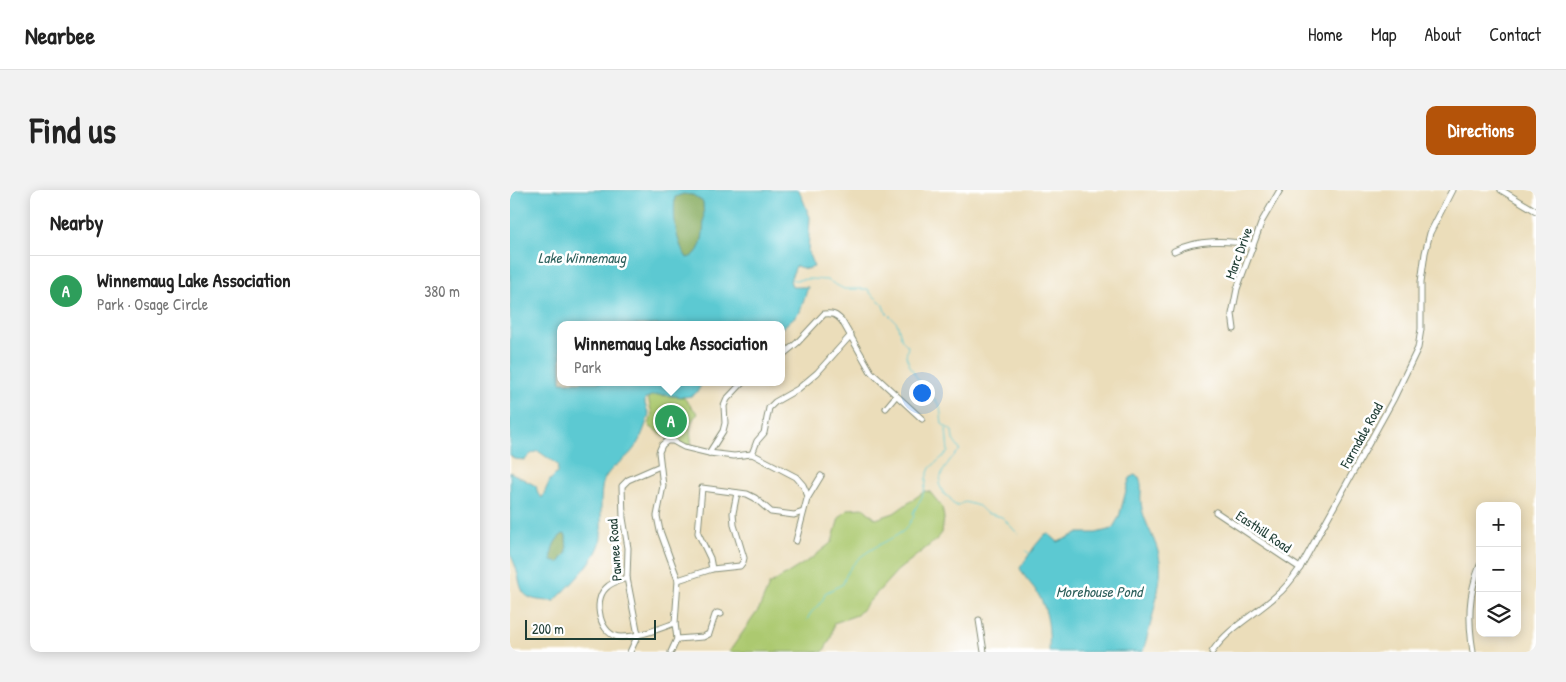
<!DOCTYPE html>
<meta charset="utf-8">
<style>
:root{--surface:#fff;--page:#f2f2f2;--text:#222;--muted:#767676;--line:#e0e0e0;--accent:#b45309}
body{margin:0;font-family:"Patrick Hand",sans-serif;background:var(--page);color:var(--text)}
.controls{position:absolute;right:15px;bottom:15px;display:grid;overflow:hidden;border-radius:10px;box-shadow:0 2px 12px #0003}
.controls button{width:45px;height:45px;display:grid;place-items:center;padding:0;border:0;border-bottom:1px solid var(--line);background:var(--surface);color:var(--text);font:25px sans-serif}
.scale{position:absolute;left:15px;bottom:12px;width:131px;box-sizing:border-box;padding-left:5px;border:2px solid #1f3d34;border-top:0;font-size:14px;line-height:18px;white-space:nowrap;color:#1f3d34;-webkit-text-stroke:4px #fff;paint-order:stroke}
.you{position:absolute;left:411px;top:202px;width:18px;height:18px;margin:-12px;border:4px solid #fff;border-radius:50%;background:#1a73e8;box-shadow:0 0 0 8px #1a73e833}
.badge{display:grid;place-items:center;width:32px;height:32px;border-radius:50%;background:var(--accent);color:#fff;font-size:16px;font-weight:700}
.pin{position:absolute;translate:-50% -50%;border:2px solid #fff;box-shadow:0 1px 5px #0006}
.popup{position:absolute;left:47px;top:131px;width:228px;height:65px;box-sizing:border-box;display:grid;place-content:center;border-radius:10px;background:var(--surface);filter:drop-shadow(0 1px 4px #0005);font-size:16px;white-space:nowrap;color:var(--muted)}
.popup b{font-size:19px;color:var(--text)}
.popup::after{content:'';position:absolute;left:50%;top:100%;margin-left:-10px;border:10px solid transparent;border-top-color:var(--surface)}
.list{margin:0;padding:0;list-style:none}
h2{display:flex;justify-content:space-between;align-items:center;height:65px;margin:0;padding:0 20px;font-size:21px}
h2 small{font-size:16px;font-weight:400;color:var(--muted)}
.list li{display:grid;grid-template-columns:32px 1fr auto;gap:15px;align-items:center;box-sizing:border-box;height:70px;padding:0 20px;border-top:1px solid var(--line)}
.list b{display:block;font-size:19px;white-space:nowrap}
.list p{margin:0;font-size:16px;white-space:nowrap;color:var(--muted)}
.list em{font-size:16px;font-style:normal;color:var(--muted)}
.icon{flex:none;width:28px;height:28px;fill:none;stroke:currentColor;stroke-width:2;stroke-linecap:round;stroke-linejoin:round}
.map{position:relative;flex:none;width:1026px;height:462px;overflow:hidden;border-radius:10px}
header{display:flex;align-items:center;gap:30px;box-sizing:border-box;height:70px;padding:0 25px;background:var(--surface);border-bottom:1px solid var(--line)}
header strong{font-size:24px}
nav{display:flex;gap:28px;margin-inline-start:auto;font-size:18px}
.intro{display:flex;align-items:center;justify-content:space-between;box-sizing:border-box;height:120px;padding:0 30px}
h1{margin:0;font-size:35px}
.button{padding:12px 22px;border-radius:10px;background:var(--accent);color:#fff;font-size:18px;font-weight:700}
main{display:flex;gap:30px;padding:0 30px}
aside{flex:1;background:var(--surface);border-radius:10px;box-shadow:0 2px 12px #0003}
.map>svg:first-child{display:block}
.green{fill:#acc96f;stroke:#668352}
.forest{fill:#89ad62;stroke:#54754b}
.water{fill:#5cc9d2;stroke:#3e8383;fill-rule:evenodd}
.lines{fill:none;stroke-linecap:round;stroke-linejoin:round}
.stream{stroke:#5cc9d2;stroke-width:1}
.street-casing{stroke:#858d77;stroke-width:7}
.street{stroke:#fff;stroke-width:5}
.labels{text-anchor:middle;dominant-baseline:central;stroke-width:5;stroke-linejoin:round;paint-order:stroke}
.street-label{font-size:14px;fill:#1f3d34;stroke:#fff}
.water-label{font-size:15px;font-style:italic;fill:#2e605c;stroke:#fff}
</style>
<header>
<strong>Nearbee</strong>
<nav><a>Home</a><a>Map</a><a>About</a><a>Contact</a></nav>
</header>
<div class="intro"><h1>Find us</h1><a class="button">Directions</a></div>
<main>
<aside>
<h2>Nearby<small></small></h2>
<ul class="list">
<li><span class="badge" style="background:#2e9e5b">A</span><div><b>Winnemaug Lake Association</b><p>Park · Osage Circle</p></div><em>380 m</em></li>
</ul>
</aside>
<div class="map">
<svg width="1026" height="462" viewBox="0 0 1026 462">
<rect width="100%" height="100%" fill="#fff"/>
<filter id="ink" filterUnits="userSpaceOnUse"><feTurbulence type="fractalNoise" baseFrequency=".02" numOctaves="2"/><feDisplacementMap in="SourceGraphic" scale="10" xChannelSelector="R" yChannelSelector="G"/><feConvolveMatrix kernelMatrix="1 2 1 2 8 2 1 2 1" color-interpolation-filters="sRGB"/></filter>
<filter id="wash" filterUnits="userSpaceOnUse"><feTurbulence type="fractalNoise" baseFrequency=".0096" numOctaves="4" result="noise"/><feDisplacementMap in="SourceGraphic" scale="20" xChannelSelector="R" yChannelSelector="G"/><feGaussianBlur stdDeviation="1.12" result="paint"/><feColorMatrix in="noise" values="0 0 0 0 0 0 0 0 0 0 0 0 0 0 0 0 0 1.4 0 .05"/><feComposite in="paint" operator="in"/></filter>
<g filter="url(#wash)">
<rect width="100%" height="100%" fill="#ebddba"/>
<g class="green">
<path d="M142,204L173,207L188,224C177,232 181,245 182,257H171L139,236L142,224L138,208Z"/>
<path d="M415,301L420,302L432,317L434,328L432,343L426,350L387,381L347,425L324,433L321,448L313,462H219L249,419L259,395L302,368L322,352L329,328L338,319L353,318L366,329L384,323Z"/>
</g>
<g class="forest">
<path d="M173,4L183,5L193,12C194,27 197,65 177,68C165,50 163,29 165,7Z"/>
<path d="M53,344L56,345L57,362L49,373L41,371C41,359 43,350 53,344Z"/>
</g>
<g class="water">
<path d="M0,0H289L300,27L298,62L304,77L296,79L286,76L280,90L282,97H298L290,122L271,139V135H51V192H192C190,197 188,203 183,205C173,211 148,199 135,209V214L139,225C135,236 131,250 123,260C115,271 100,276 94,290C89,302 92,333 91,347C91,366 58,398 44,411C0,411 17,396 0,364V282L26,296L28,304L32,308L40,290L47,283L48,275L28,261L21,264L15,270L4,269L0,265ZM173,4L183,5L193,12C194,27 197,65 177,68C165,50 163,28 165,7ZM53,344L56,345L57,362L49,373L42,371C41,360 43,351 53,344Z"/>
<path d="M624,285L629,287C633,296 630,304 631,313C633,333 648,351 650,371C653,394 639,439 633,462H539C540,442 539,422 528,404C523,395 514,388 510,378L525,356L535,344H539L548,352L569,343H586L602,339L609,327L618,293L620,288Z"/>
</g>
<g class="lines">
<g class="stream">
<path d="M281,89L284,90L300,89L317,90L334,99H358L360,103L372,113L375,121L387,133L392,150L398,156L396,166L399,174L407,188L430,216L432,234L442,241L443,250L450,260L440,270L432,283L429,294L434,304L441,309L442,313L447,316L455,312L469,316L476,323L492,327L507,343"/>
<path d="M516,361L520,364"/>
<path d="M297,430C301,418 313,416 315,403L333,394C341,364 369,357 392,342C397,339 400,331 404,327L403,323L412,307L416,293V288L420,278L438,262L436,239"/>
</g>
</g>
</g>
<g filter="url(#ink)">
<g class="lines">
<g class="street-casing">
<g id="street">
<path d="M991,0L1026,21"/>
<path d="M664,61C687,49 718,50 743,55"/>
<path d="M724,139L722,124L727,99L752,31L770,0"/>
<path d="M271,166L287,153L314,124C322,123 326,124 332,131L361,182L412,229"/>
<path d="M376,218L386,206"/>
<path d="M199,263L213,241L215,233L214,216L217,209L233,192"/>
<path d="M242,264L247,251L254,243L259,218L265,212L288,199L307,183L341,145"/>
<path d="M706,322L790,378"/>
<path d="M286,351L297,309L311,286"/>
<path d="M202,379L200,368L188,343L192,298L237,304L245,308L261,322L284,325L293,322"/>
<path d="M117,388C110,390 100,393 96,398C82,411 90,447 111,447C129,447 148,439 165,433"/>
<path d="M168,390L202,379L230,376L233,372L234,368L224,335L223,323L227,303"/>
<path d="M469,430L474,462"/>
<path d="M167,449L193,447L199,444L205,425L207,423L211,424"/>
<path d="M120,462L128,445L117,388L118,358L113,328L112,296L118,290L150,276"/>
<path d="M161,462L167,449L165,433L168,390L150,341L147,326L153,296L149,262L152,255L157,251H163L174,257L199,263L224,266L242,264L286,287L293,295L298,306"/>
<path d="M702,462C719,437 745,425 767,405C776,398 783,388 790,378L884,208L908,158L911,139V92L915,63L920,43L942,0"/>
<path d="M963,462C958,430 958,405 970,375"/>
</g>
</g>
<use href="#street" class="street"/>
</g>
</g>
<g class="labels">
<g class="street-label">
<text transform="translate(728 63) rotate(-70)">Marc Drive</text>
<text transform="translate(851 245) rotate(-61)">Farmdale Road</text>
<text transform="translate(754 341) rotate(34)">Easthill Road</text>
<text transform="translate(104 360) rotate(-94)">Pawnee Road</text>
</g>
<g class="water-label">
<text x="72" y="67">Lake Winnemaug</text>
<text x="589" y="401">Morehouse Pond</text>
</g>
</g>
</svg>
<div class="controls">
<button>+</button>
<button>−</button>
<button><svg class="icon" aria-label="layers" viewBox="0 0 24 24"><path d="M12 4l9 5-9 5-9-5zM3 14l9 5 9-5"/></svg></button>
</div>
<div class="scale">200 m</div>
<div class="you"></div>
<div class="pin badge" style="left:161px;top:231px;background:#2e9e5b">A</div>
<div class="popup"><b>Winnemaug Lake Association</b>Park</div>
</div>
</main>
